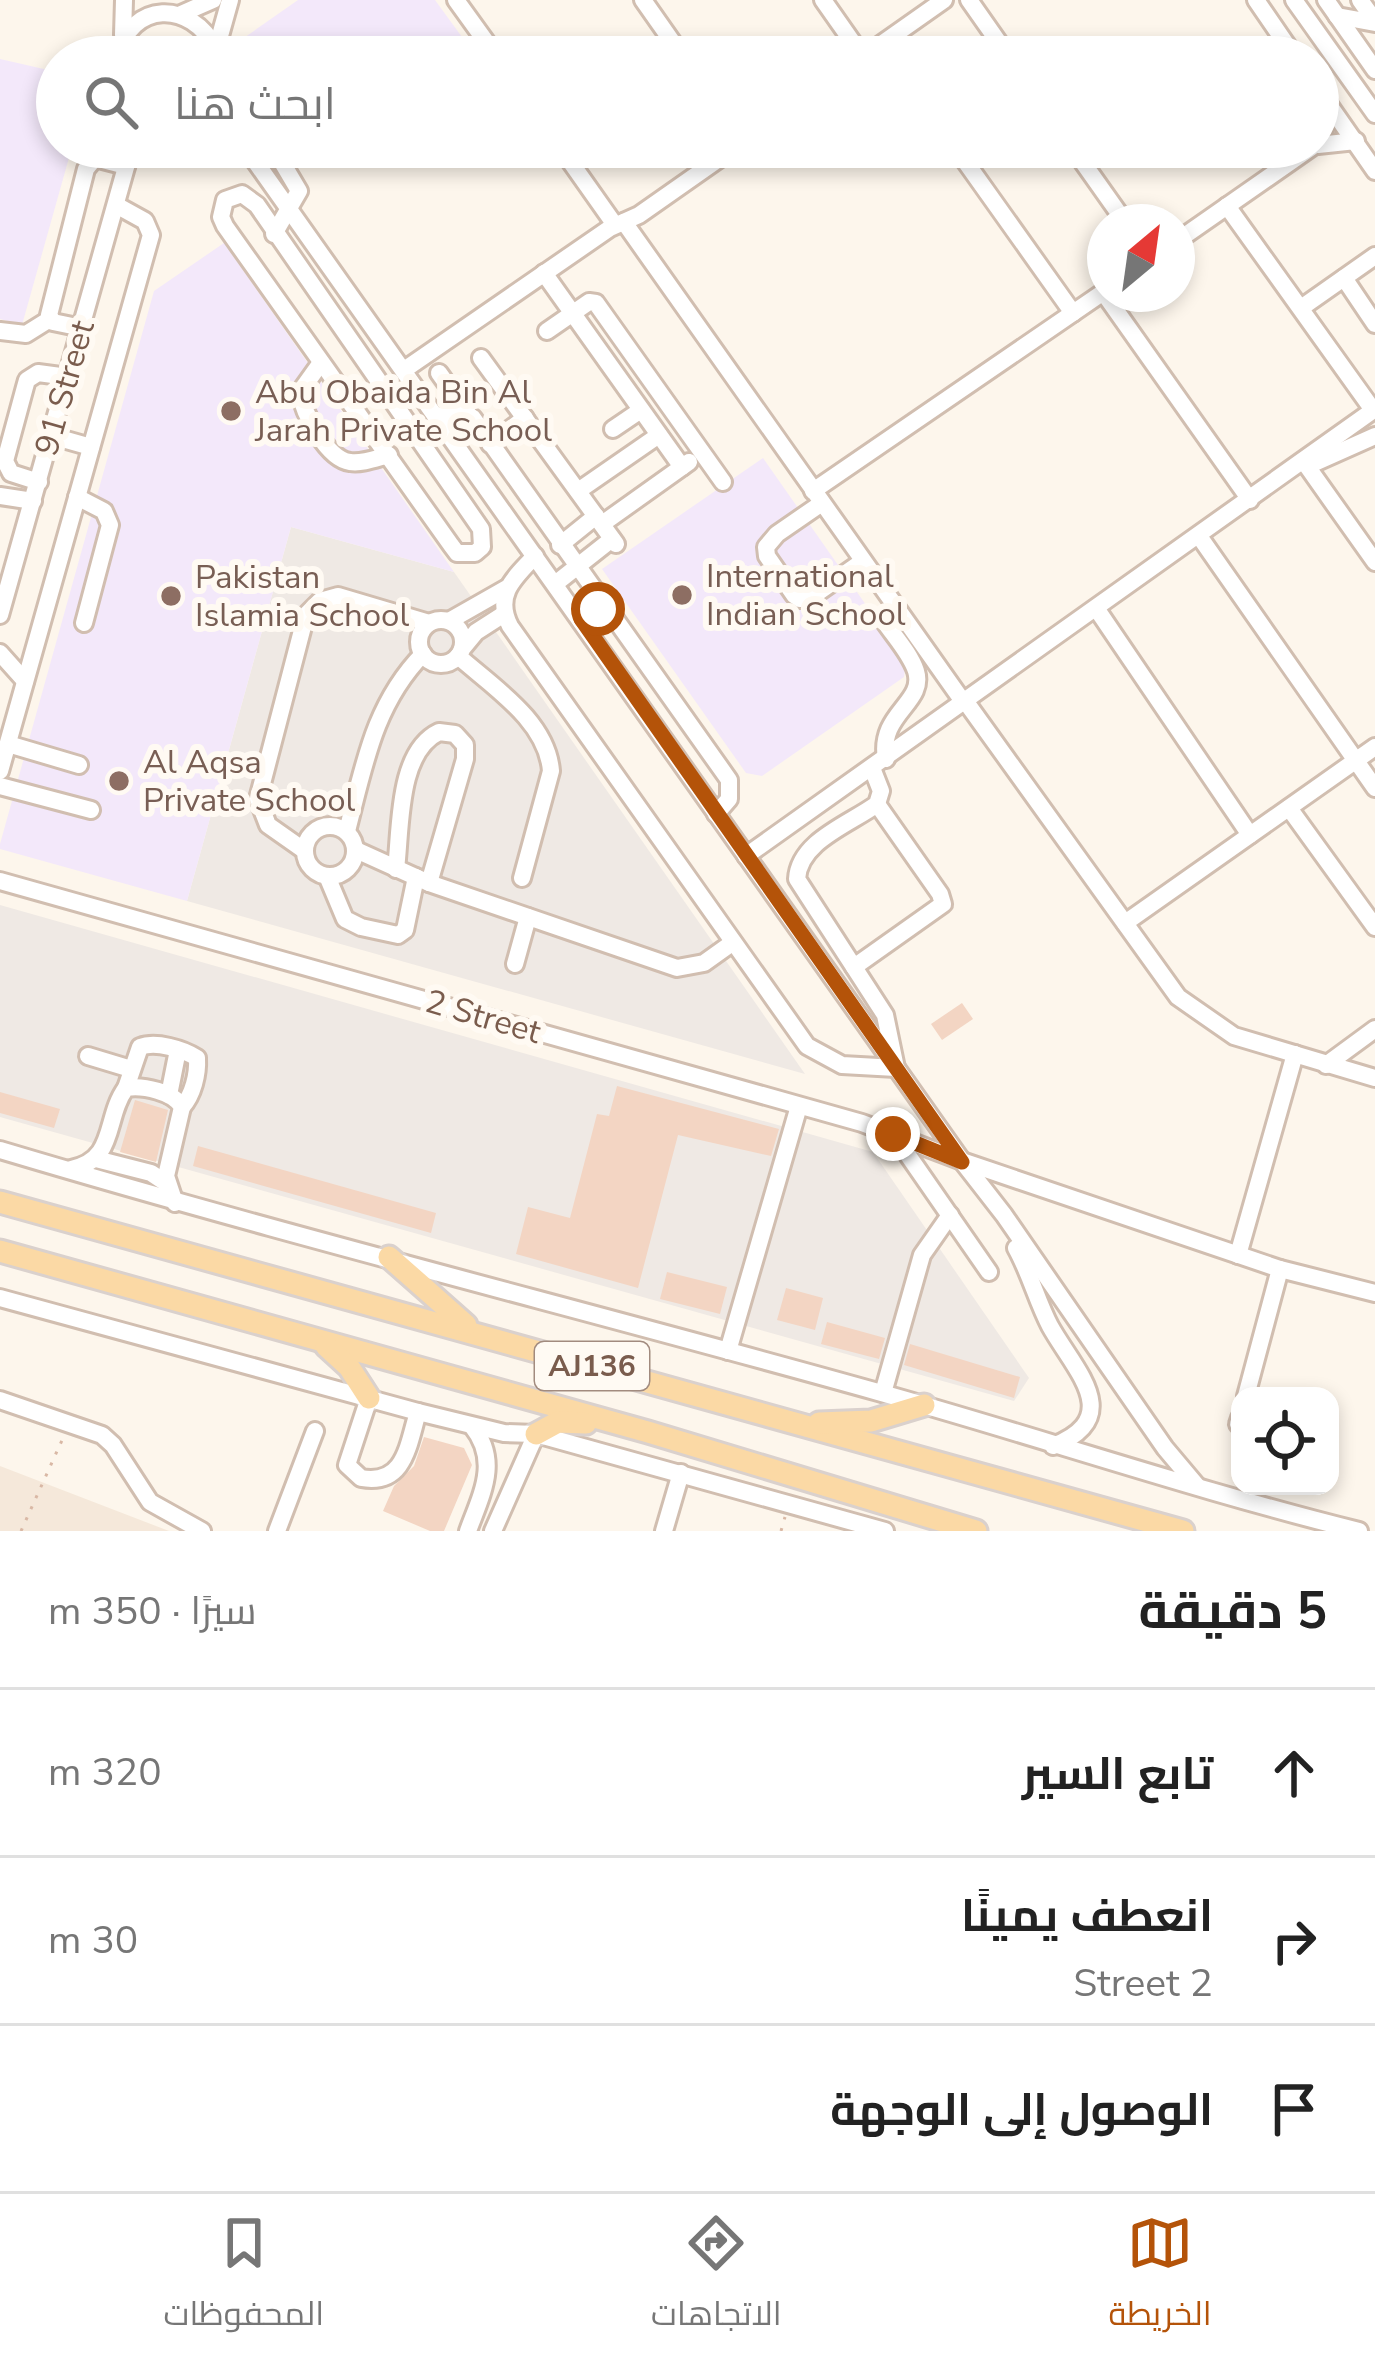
<!DOCTYPE html>
<html lang="ar">
<meta charset="utf-8">
<style>
:root{--surface:#fff;--page:#f6f6f6;--text:#222;--muted:#767676;--line:#e0e0e0;--accent:#b45309}
body{margin:0;font-family:"Nunito Sans",Cairo,sans-serif;background:var(--page);color:var(--text);direction:rtl}
.controls{position:absolute;right:36px;bottom:36px;display:grid;overflow:hidden;border-radius:24px;box-shadow:0 6px 18px #0003}
.controls button{width:108px;height:108px;display:grid;place-items:center;padding:0;border:0;border-bottom:3px solid var(--line);background:var(--surface);color:var(--text);font:60px sans-serif}
.compass{position:absolute;left:1087px;top:204px;width:108px;height:108px;border-radius:50%;background:var(--surface);box-shadow:0 6px 18px #0003;rotate:29deg}
.stop{position:absolute;width:36px;height:36px;margin:-27px;border:9px solid #b45309;border-radius:50%;background:#fff}
.stop.end{background:#b45309;border-color:#fff;box-shadow:0 3px 12px #0008}
.list{margin:0;padding:0;list-style:none}
h2{display:flex;justify-content:space-between;align-items:center;height:156px;margin:0;padding:0 48px;font-size:51px}
h2 small{font-size:39px;font-weight:400;color:var(--muted)}
.list li{display:grid;grid-template-columns:78px 1fr auto;gap:36px;align-items:center;box-sizing:border-box;height:168px;padding:0 48px;border-top:3px solid var(--line)}
.list b{display:block;font-size:45px;white-space:nowrap}
.list p{margin:0;font-size:39px;white-space:nowrap;color:var(--muted)}
.list em{font-size:39px;font-style:normal;color:var(--muted)}
.icon{flex:none;width:66px;height:66px;fill:none;stroke:currentColor;stroke-width:2;stroke-linecap:round;stroke-linejoin:round}
.map{position:relative;flex:none;width:1375px;height:1531px;overflow:hidden;direction:ltr}
.search{position:absolute;background:var(--surface);box-shadow:0 6px 18px #0003;left:36px;right:36px;top:36px;height:132px;display:flex;align-items:center;gap:30px;box-sizing:border-box;padding:0 42px;border-radius:66px;color:var(--muted);font-size:45px}
.sheet{height:660px;background:var(--surface)}
nav{display:flex;justify-content:space-around;align-items:center;box-sizing:border-box;height:168px;border-top:3px solid var(--line);background:var(--surface);font-size:33px;color:var(--muted)}
nav a{display:grid;justify-items:center;gap:6px}
nav .on{color:var(--accent)}
.map>svg:first-child{display:block}
.residential{fill:#f5e8da}
.industrial{fill:#efe9e4}
.education{fill:#f3e8fa}
.building{fill:#f3d5c3}
.lines{fill:none;stroke-linecap:round;stroke-linejoin:round}
.minor-casing{stroke:#d1beb0;stroke-width:22}
.major-casing{stroke:#dad1cd;stroke-width:27}
.path{stroke:#d9b8a5;stroke-width:3;stroke-dasharray:3 9;stroke-linecap:butt}
.minor{stroke:#fff;stroke-width:16}
.major{stroke:#fbd9a5;stroke-width:21}
.route{stroke:#b45309;stroke-width:15}
.education-dot{fill:#8d6e63;stroke:#fffaf3;stroke-width:4.5}
.labels{text-anchor:middle;dominant-baseline:central;stroke-width:12;stroke-linejoin:round;paint-order:stroke}
.shield{fill:#fffaf3;stroke:#a28b7f;stroke-width:3}
.shield-label{font-size:30px;font-weight:bold;fill:#7a5c4d}
.street-label{font-size:33px;fill:#7a5c4d;stroke:#fffaf3}
.education-label{font-size:33px;fill:#785e54;stroke:#fffaf3;text-anchor:start}
</style>
<div class="map">
<svg width="1375" height="1531" viewBox="0 0 1375 1531">
<rect width="100%" height="100%" fill="#fdf6ec"/>
<path class="residential" d="M0,1466L169,1531H0Z"/>
<g class="industrial">
<path d="M291,527L454,572L805,1074L187,901Z"/>
<path d="M0,905L873,1152L1029,1378L1014,1401L0,1117Z"/>
</g>
<g class="education">
<path d="M298,0H435L470,48L468,57H234L228,49Z"/>
<path d="M0,59L57,72V147H72L22,325L0,319Z"/>
<path d="M224,243L454,572L291,527L187,901L0,849V844L154,291Z"/>
<path d="M763,458L906,662L904,677L762,776L746,773L602,569Z"/>
</g>
<g class="building">
<path d="M962,1003L973,1019L942,1040L931,1024Z"/>
<path d="M617,1086L779,1129L771,1156L678,1135L638,1288L516,1254L528,1207L570,1218L597,1114L609,1116Z"/>
<path d="M0,1092L60,1109L54,1128L0,1113Z"/>
<path d="M135,1100L168,1110L156,1162L120,1152Z"/>
<path d="M198,1146L436,1213L431,1233L193,1166Z"/>
<path d="M667,1272L727,1287L720,1314L660,1299Z"/>
<path d="M786,1288L823,1298L815,1330L777,1320Z"/>
<path d="M827,1322L885,1338L879,1359L821,1344Z"/>
<path d="M910,1344L1020,1377L1014,1398L904,1365Z"/>
<path d="M424,1437L464,1448L472,1465L444,1531H430L383,1511L394,1486L414,1466Z"/>
</g>
<g class="lines">
<g class="minor-casing">
<g id="minor">
<path d="M456,0L497,57"/>
<path d="M643,0L683,57"/>
<path d="M823,0L863,57"/>
<path d="M969,0L1009,57"/>
<path d="M1256,0L1295,57"/>
<path d="M1294,0L1375,114"/>
<path d="M1326,0L1375,70"/>
<path d="M1360,0L1375,21"/>
<path d="M181,14L213,0"/>
<path d="M1337,16L1375,23"/>
<path d="M123,35L124,0"/>
<path d="M216,50L230,0"/>
<path d="M117,57C131,0 191,0 216,49"/>
<path d="M863,57L944,0"/>
<path d="M1318,89L1375,171"/>
<path d="M1318,139L1325,126L1328,102"/>
<path d="M1318,145L1356,141"/>
<path d="M245,147L962,1161L1004,1215L1165,1448L1197,1486"/>
<path d="M273,147L299,191L274,234"/>
<path d="M560,147L615,225"/>
<path d="M955,147L1073,313"/>
<path d="M1072,147L1125,222"/>
<path d="M242,194L257,205L481,529L482,547L475,553H457L451,545L225,226L221,217L225,200Z"/>
<path d="M1227,206L1373,410"/>
<path d="M624,222L964,703"/>
<path d="M1177,241L1312,147"/>
<path d="M544,273L682,467"/>
<path d="M1344,278L1375,324"/>
<path d="M1103,292L1250,500"/>
<path d="M1301,308L1375,256"/>
<path d="M82,328L53,322L49,315L86,169L95,158L126,166"/>
<path d="M0,331L26,334L50,319"/>
<path d="M547,331L589,302L596,303L723,482"/>
<path d="M481,358L616,544"/>
<path d="M320,364L300,392C303,413 327,459 350,462C362,464 377,458 389,455"/>
<path d="M404,370L610,228L639,215L736,147"/>
<path d="M439,373L469,415"/>
<path d="M436,416L463,413L473,418L729,780V799L716,814"/>
<path d="M613,429L641,410"/>
<path d="M52,436L91,447"/>
<path d="M490,444L525,418"/>
<path d="M1310,465L1375,436"/>
<path d="M1307,466L1375,562"/>
<path d="M39,482L11,473L5,461L25,387L27,380L38,373L68,377"/>
<path d="M578,491L659,435"/>
<path d="M813,491L1105,291"/>
<path d="M0,496L33,501"/>
<path d="M77,497L104,511L110,525L84,623"/>
<path d="M822,503L777,534L766,547L767,556L794,595L800,599L813,596L863,561"/>
<path d="M602,524L689,462"/>
<path d="M1199,536L1375,788"/>
<path d="M560,545L596,516"/>
<path d="M535,556C514,578 494,595 510,626L807,1046L842,1065L896,1068L885,1015L797,879C799,841 850,824 877,804L881,791L872,768"/>
<path d="M555,584L612,539"/>
<path d="M1096,608L1250,835"/>
<path d="M0,615L128,160L129,147"/>
<circle cx="441" cy="642" r="22"/>
<path d="M449,621L507,588"/>
<path d="M884,621C894,636 910,653 916,671C926,703 878,713 886,759"/>
<path d="M462,649L476,632L504,614"/>
<path d="M0,653L25,681"/>
<path d="M458,656C493,687 547,721 551,771L522,878"/>
<path d="M966,702L1178,997L1234,1036L1375,1078"/>
<path d="M8,744L79,765"/>
<path d="M0,771L151,235L145,221L116,205"/>
<path d="M0,786L91,810"/>
<path d="M1289,808L1375,927"/>
<circle cx="330" cy="851" r="25"/>
<path d="M347,831C364,766 374,704 423,654"/>
<path d="M356,850L429,883L677,968L704,963L732,943"/>
<path d="M305,851L268,825L258,799L306,615L320,601L338,596L429,623"/>
<path d="M746,856L1375,409"/>
<path d="M396,869C401,829 397,752 439,732L455,734L465,745V759L429,883"/>
<path d="M327,876L345,919L361,927L398,935L405,930L416,877"/>
<path d="M0,881L862,1123L962,1161L1280,1269"/>
<path d="M1125,923L1375,747"/>
<path d="M515,964L528,917"/>
<path d="M854,967L943,904L940,894L877,804"/>
<path d="M88,1056L131,1069"/>
<path d="M1326,1065L1375,1029"/>
<path d="M126,1088L140,1047C156,1041 183,1049 197,1058C198,1074 193,1095 182,1107"/>
<path d="M169,1095L178,1050"/>
<path d="M894,1135L989,1272"/>
<path d="M0,1150C291,1237 585,1310 878,1392C1039,1437 1197,1491 1359,1531"/>
<path d="M96,1159L151,1173L166,1183"/>
<path d="M71,1169C117,1160 104,1118 126,1088C143,1085 174,1092 182,1107L166,1176L175,1203"/>
<path d="M1016,1248C1030,1273 1037,1301 1050,1326C1075,1371 1126,1417 1053,1446"/>
<path d="M1238,1255L1295,1054"/>
<path d="M0,1298L418,1412L504,1433L536,1434L885,1531"/>
<path d="M728,1351L799,1106"/>
<path d="M883,1393L922,1255L950,1215"/>
<path d="M1246,1396L1280,1269L1375,1293"/>
<path d="M369,1398L347,1465L361,1478C405,1486 408,1445 418,1412"/>
<path d="M0,1400L102,1435L113,1445L150,1502L202,1531"/>
<path d="M1238,1424L1240,1418"/>
<path d="M277,1531L315,1431"/>
<path d="M468,1531C482,1493 500,1461 472,1426"/>
<path d="M493,1531L536,1434"/>
<path d="M664,1531L681,1473"/>
</g>
</g>
<g class="major-casing">
<g id="major">
<path d="M0,1202L1183,1531"/>
<path d="M0,1251L648,1432L976,1531"/>
<path d="M389,1257L466,1325"/>
<path d="M326,1346L349,1367L369,1398"/>
<path d="M819,1423L871,1421L924,1405"/>
<path d="M536,1434L558,1422L586,1423"/>
</g>
</g>
<g class="path">
<path d="M21,1531L63,1438"/>
<path d="M781,1531L785,1517"/>
</g>
<use href="#minor" class="minor"/>
<use href="#major" class="major"/>
</g>
<g class="lines">
<path class="route" d="M598,609L581,619L962,1162L893,1134"/>
</g>
<g class="education-dot">
<circle cx="231" cy="411" r="12"/>
<circle cx="682" cy="595" r="12"/>
<circle cx="171" cy="596" r="12"/>
<circle cx="119" cy="781" r="12"/>
</g>
<g class="labels">
<rect class="shield" x="535" y="1342" width="114" height="48" rx="9"/>
<g class="shield-label">
<text x="592" y="1366">AJ136</text>
</g>
<g class="street-label">
<text transform="translate(65 388) rotate(-74)">91 Street</text>
<text transform="translate(483 1017) rotate(16)">2 Street</text>
</g>
<g class="education-label">
<text x="255" y="392">Abu Obaida Bin Al<tspan x="255" dy="38">Jarah Private School</tspan></text>
<text x="706" y="576">International<tspan x="706" dy="38">Indian School</tspan></text>
<text x="195" y="577">Pakistan<tspan x="195" dy="38">Islamia School</tspan></text>
<text x="143" y="762">Al Aqsa<tspan x="143" dy="38">Private School</tspan></text>
</g>
</g>
</svg>
<div class="controls">
<button><svg class="icon" aria-label="locate" viewBox="0 0 24 24"><circle cx="12" cy="12" r="6"/><path d="M12 2v4M12 18v4M2 12h4M18 12h4"/></svg></button>
</div>
<svg class="compass" viewBox="-18 -18 36 36"><path d="M0-13l5 13h-10z" fill="#e53935"/><path d="M0 13l5-13h-10z" fill="#767676"/></svg>
<div class="stop" style="left:598px;top:609px"></div>
<div class="stop end" style="left:893px;top:1134px"></div>
<div class="search"><svg class="icon" aria-label="search" viewBox="0 0 24 24"><circle cx="10" cy="10" r="6"/><path d="M15 15l6 6"/></svg>ابحث هنا</div>
</div>
<section class="sheet">
<h2>5 دقيقة<small>سيرًا · 350 m</small></h2>
<ul class="list">
<li><svg class="icon" aria-label="ahead" viewBox="0 0 24 24"><path d="M12 20V5M6 11l6-6 6 6"/></svg><div><b>تابع السير</b></div><em>320 m</em></li>
<li><svg class="icon" aria-label="right" viewBox="0 0 24 24"><path d="M7 20v-9h11M14 6l5 5-5 5"/></svg><div><b>انعطف يمينًا</b><p>2 Street</p></div><em>30 m</em></li>
<li><svg class="icon" aria-label="arrive" viewBox="0 0 24 24"><path d="M6 21V4h12l-3 4 3 4H6"/></svg><div><b>الوصول إلى الوجهة</b></div></li>
</ul>
</section>
<nav>
<a class="on"><svg class="icon" aria-label="map" viewBox="0 0 24 24"><path d="M3 6l6-2 6 2 6-2v14l-6 2-6-2-6 2zM9 4v14M15 6v14"/></svg>الخريطة</a>
<a><svg class="icon" aria-label="directions" viewBox="0 0 24 24"><path d="M12 3l9 9-9 9-9-9zM9 14v-3h6M13 9l2 2-2 2"/></svg>الاتجاهات</a>
<a><svg class="icon" aria-label="saved" viewBox="0 0 24 24"><path d="M7 4h10v16l-5-4-5 4z"/></svg>المحفوظات</a>
</nav>
